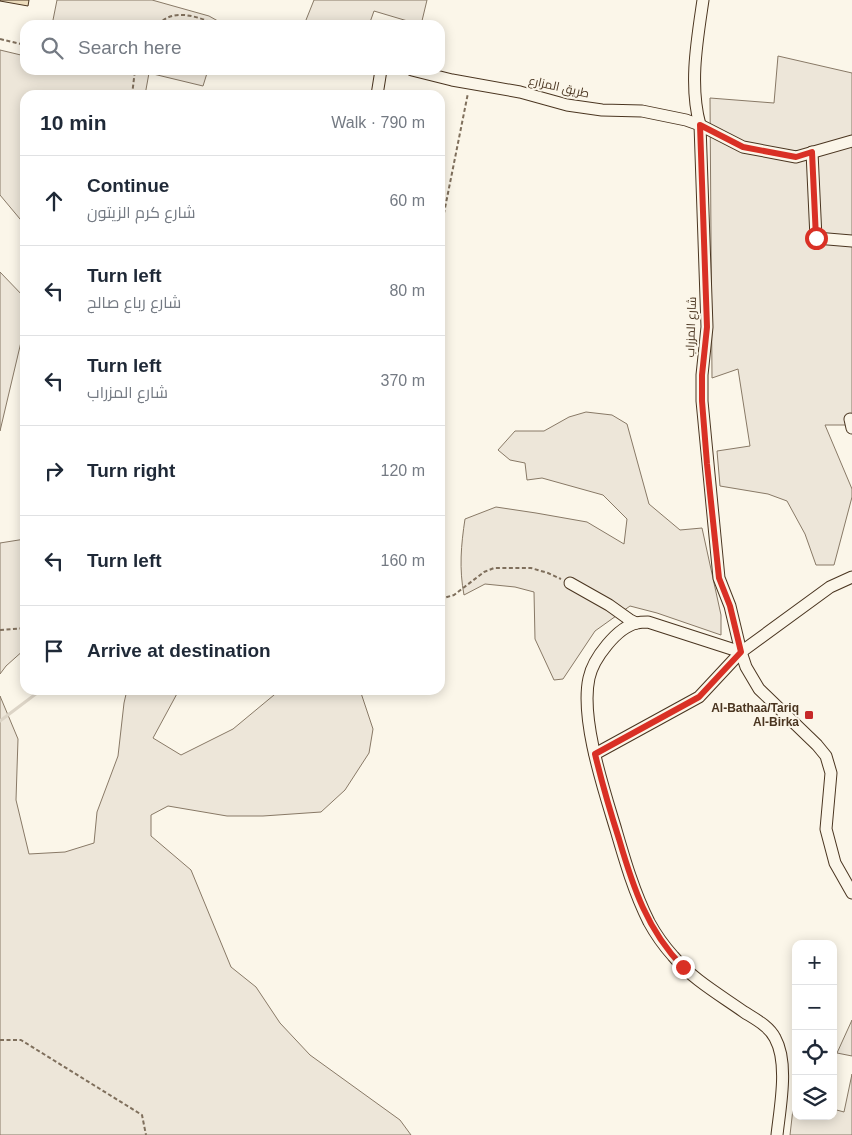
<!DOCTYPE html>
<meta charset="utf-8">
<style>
:root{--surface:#fff;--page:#f2f2f3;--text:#1f2937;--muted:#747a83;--line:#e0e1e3}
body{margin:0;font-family:Arial,Cairo,sans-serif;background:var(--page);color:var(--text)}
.controls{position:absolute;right:15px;bottom:15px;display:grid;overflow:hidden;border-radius:10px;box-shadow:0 2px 12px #0003}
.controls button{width:45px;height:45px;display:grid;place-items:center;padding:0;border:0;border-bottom:1px solid var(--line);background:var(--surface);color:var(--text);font:25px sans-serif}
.stop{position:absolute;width:15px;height:15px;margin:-11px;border:4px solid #d93025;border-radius:50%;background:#fff}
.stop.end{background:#d93025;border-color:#fff;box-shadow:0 1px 5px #0008}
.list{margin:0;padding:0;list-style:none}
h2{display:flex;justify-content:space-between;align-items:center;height:65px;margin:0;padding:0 20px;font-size:21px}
h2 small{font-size:16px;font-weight:400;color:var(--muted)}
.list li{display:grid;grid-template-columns:32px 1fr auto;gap:15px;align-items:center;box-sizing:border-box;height:90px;padding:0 20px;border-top:1px solid var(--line)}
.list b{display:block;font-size:19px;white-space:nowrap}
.list p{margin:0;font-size:16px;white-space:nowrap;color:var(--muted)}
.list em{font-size:16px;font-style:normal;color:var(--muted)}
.icon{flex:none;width:28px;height:28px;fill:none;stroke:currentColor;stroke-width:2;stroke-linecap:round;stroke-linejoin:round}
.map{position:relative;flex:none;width:852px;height:1135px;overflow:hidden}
.search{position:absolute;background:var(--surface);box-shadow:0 2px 12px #0003;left:20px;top:20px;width:425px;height:55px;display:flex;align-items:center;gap:12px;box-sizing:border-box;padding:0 18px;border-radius:15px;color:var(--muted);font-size:19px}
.panel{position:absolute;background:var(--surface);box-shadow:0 2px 12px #0003;left:20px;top:90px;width:425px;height:605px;border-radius:15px}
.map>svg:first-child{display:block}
.green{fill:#ede6d9;stroke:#887966}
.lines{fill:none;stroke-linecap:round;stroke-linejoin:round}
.stream{stroke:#dcd4c6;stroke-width:3}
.building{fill:#ecdcbc;stroke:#4a3520}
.minor-casing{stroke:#4a3520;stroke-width:13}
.path{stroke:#7f6f5c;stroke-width:2;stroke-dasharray:4 2.5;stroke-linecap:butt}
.minor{stroke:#fbf6e9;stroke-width:11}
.route{stroke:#d93025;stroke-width:6}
.poi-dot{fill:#c62828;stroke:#fbf6e9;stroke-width:2}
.labels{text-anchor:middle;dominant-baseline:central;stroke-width:4;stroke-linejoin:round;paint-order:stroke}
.street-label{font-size:12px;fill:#4a3520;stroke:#fbf6e9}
.poi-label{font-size:12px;font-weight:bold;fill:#4a3520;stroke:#fbf6e9;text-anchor:end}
</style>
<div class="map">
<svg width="852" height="1135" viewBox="0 0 852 1135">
<rect width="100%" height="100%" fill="#fbf6e9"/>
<g class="green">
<path d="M57,0H152L209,16L225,25H52Z"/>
<path d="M314,0H427L421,25L374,11L369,25H304Z"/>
<path d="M0,50L25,56V70H208L203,86L149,73L145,95H25V225L0,195Z"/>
<path d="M778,56L852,73V425H825L852,489V497L834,565H816L805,534L787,501L768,494L720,486L717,451L750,446L738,369L712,378L710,98L774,103Z"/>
<path d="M0,272L25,298V342H21L0,431Z"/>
<path d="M586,412L612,415L627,424L649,504L680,530L702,528L721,615V635L657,613L630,606L595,631L563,679L554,680L535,639L534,592L515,587L485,584L464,595C459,569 461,545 465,519L496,507L536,513L587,522L624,544L627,519L603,495L542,478L527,480L525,463L510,460L498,450L515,431H544L569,417Z"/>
<path d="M25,539V649L6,666L0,674V543Z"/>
<path d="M127,690H179L153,738L181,755L233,729L280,690H360L373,729L369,753L345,790L321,812L263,816H227L168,806L151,815V836L191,870L231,967L256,987L280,1023L310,1055L400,1120L411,1135H0V696L18,739L16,800L29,854L65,852L94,843L97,812L118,756L124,703Z"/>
<path d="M852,1020V1056L837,1053Z"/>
<path d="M852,1074V1135H790L794,1100H796V1116H833V1109L844,1112Z"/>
</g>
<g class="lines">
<path class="stream" d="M0,721L41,690"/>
</g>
<path class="building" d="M0,0H29L28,6L0,1Z"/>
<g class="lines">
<g class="minor-casing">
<g id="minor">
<path d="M703,0C697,41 689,85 700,125L707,327L702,375V401L719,578L730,606L741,652L746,667L759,689L817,745L826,756L831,773L826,829L835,863L852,893"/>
<path d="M412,70L452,80L520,92L567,105L602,110L642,111L686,120L700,125L743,147L796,157L852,141"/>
<path d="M377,95L381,70"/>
<path d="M812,152L816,238L852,241"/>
<path d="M850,419L852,428"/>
<path d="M570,583L609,605L630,620L636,623"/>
<path d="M741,652L648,622C644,622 640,622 637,623C617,627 593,659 589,678C580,719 604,790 616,830C625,861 634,892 649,922C655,933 664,946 673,956C692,979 720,995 744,1012C755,1019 769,1026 775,1038C789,1063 780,1107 777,1135"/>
<path d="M595,754L699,697L741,652L830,587L852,577"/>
</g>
</g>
<g class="path">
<path d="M158,25C173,7 199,17 217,25"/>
<path d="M0,39L25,45"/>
<path d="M132,95L135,70"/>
<path d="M440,233L468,93"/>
<path d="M440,599L454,595L484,572L494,568H531L548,573L561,579"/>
<path d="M0,630L25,628"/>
<path d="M0,1040H21L142,1115L146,1135"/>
</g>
<use href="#minor" class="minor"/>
</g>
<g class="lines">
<path class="route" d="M683,967C647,930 633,887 619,839C610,811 602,783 595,754L699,697L741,652L730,606L719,578L707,464L702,401V375L707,327L700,125L743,147L796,157L812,152L816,238"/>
</g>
<rect class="poi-dot" x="804" y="710" width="10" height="10" rx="2.5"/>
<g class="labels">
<g class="street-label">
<text transform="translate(559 87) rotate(13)">طريق المزارع</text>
<text transform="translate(691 327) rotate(-88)">شارع المزراب</text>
</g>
<g class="poi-label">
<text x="799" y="708">Al-Bathaa/Tariq<tspan x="799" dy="14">Al-Birka</tspan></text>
</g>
</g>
</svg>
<div class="controls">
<button>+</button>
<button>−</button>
<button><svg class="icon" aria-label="locate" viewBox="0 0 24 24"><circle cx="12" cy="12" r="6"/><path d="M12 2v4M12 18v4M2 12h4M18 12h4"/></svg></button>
<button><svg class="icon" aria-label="layers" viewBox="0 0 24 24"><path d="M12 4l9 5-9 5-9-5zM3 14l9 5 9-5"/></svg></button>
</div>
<div class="stop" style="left:816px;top:238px"></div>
<div class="stop end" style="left:683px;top:967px"></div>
<div class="search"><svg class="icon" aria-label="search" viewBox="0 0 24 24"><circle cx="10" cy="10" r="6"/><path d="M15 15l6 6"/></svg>Search here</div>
<section class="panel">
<h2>10 min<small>Walk · 790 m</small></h2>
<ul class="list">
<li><svg class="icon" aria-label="ahead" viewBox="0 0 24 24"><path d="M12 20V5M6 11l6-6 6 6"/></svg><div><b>Continue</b><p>شارع كرم الزيتون</p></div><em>60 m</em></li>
<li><svg class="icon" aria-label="left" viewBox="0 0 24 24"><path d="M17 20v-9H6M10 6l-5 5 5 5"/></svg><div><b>Turn left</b><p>شارع رباع صالح</p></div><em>80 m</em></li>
<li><svg class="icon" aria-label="left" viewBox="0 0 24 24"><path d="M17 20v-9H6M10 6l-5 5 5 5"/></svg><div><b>Turn left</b><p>شارع المزراب</p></div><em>370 m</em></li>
<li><svg class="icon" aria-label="right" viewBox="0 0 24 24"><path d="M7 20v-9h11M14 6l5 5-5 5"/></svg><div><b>Turn right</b></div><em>120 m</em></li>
<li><svg class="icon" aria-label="left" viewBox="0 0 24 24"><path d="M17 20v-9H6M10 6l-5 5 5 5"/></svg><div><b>Turn left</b></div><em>160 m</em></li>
<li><svg class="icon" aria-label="arrive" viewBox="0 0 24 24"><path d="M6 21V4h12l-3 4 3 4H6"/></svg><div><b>Arrive at destination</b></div></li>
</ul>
</section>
</div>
